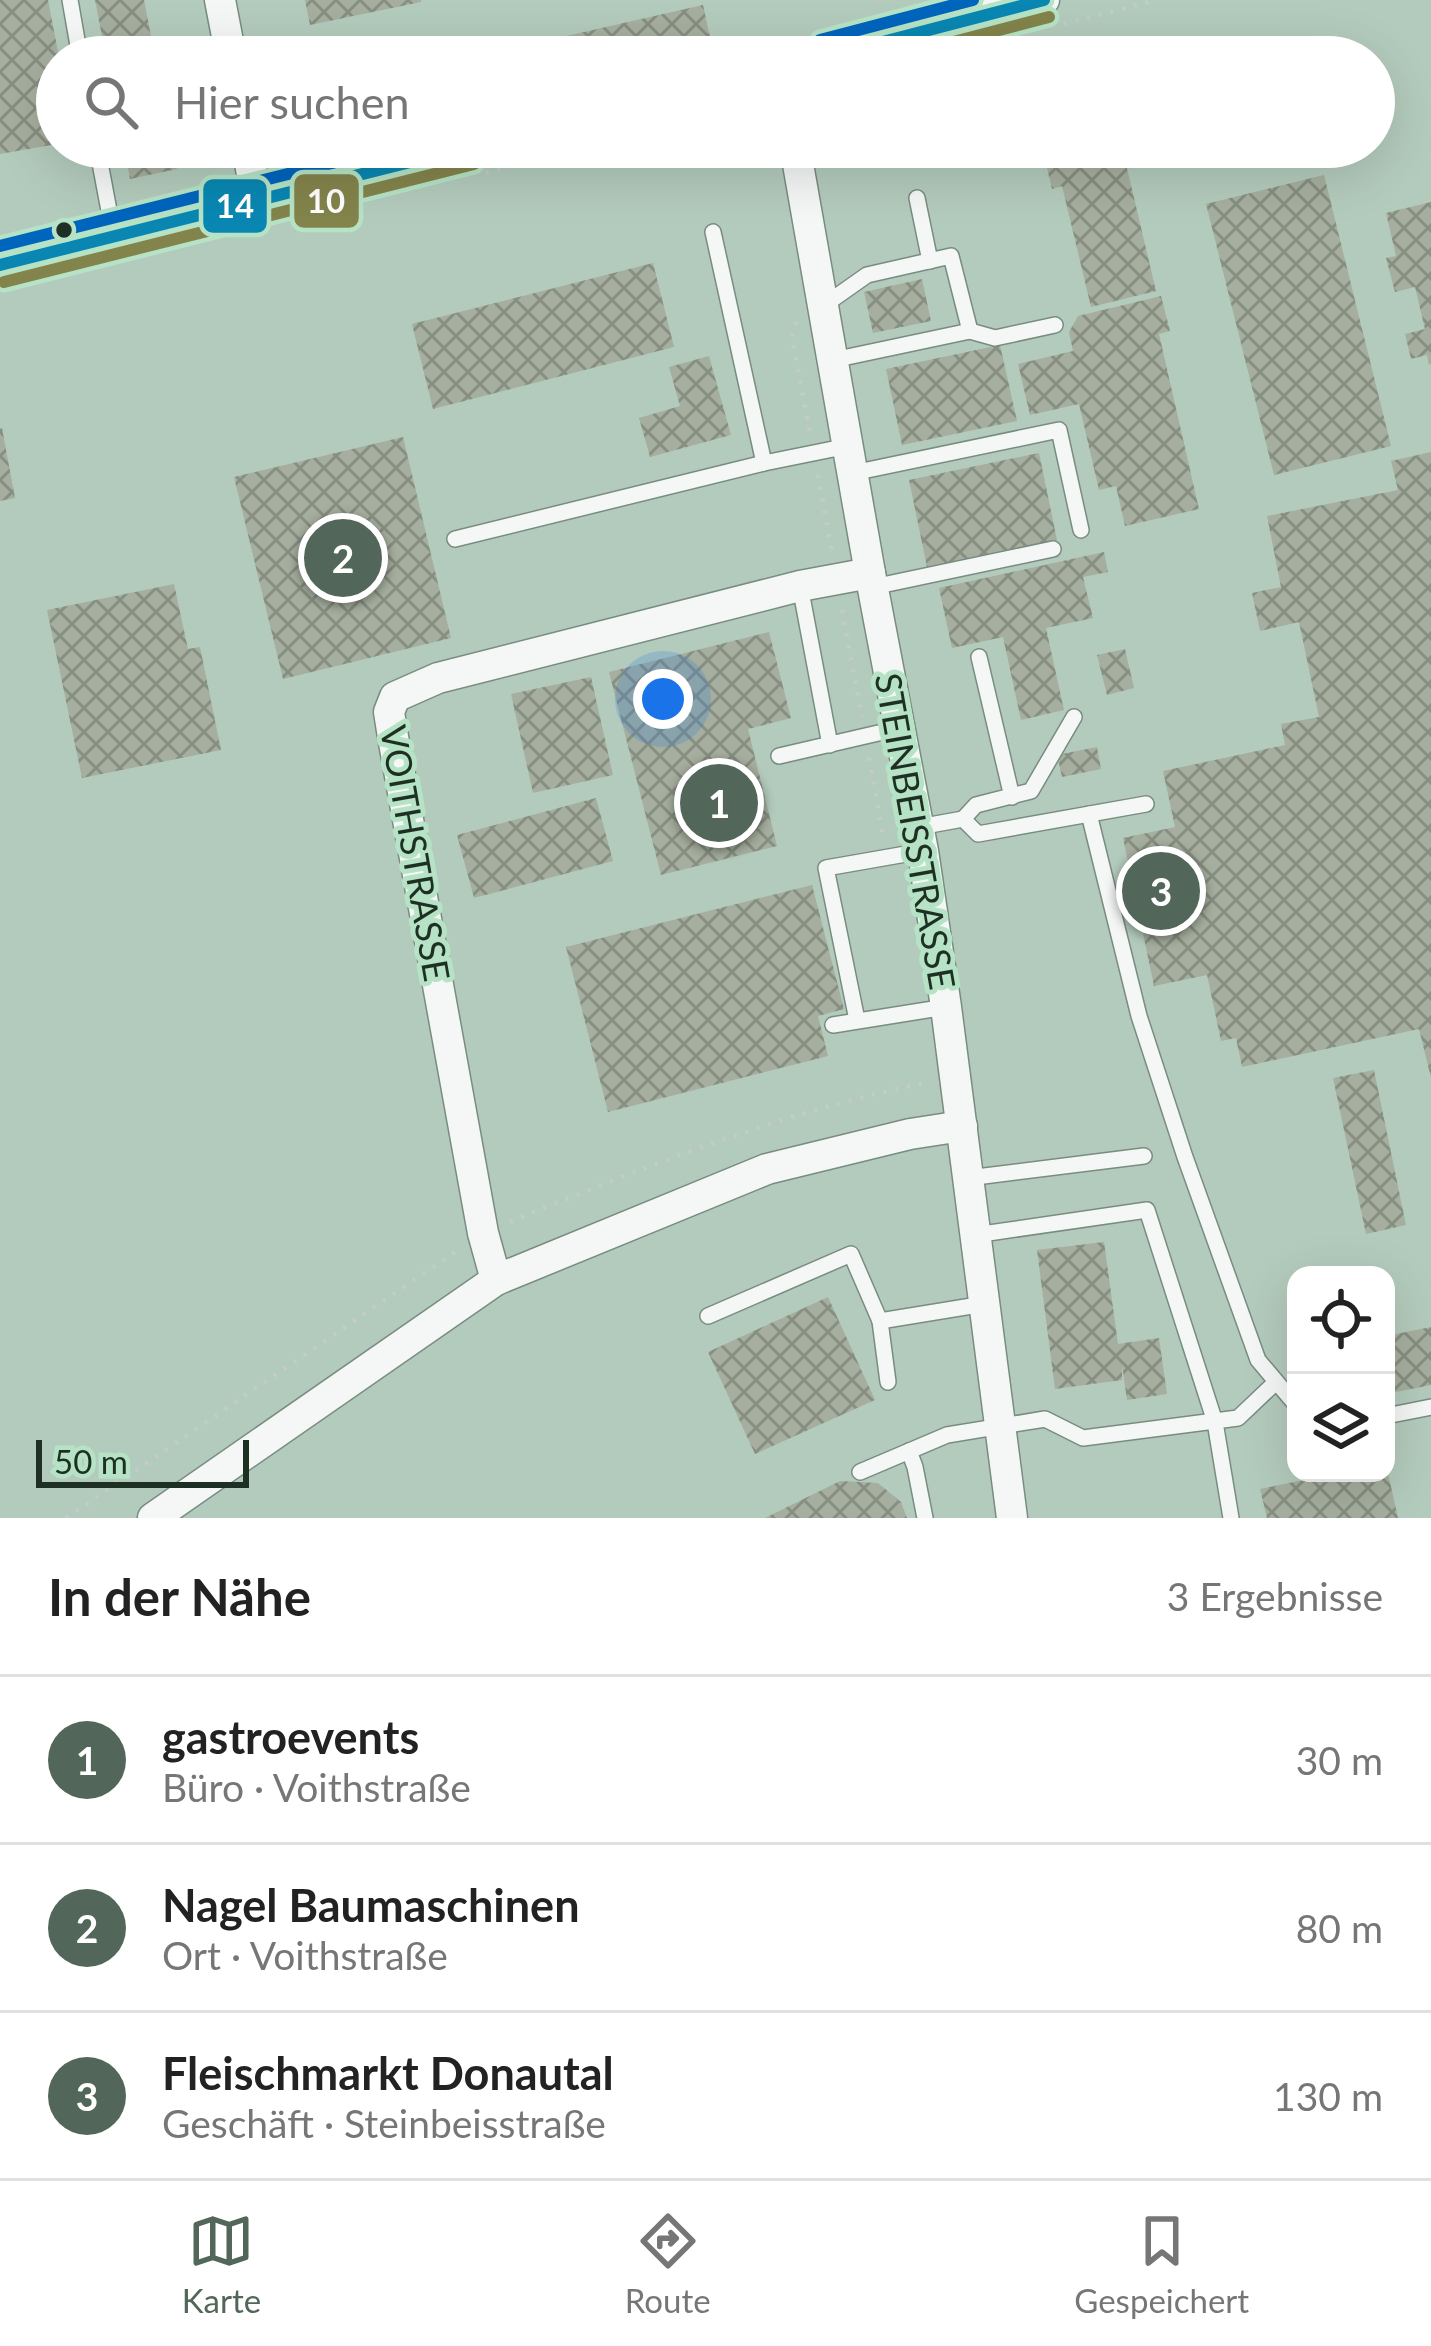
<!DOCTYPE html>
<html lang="de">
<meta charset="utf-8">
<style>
:root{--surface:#fff;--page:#f2f2f2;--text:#222;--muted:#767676;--line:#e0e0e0;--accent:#526659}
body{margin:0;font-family:Lato,sans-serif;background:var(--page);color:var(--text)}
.controls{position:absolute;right:36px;bottom:36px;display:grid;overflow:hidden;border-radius:24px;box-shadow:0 12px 48px #0002}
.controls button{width:108px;height:108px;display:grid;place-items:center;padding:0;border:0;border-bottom:3px solid var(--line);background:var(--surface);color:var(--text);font:60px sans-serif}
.scale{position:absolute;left:36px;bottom:30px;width:213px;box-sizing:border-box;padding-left:12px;border:6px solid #1e2f24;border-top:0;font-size:33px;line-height:42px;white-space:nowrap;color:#1e2f24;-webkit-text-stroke:9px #b6e3c5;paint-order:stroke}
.you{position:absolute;left:663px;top:699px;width:42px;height:42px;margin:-30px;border:9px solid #fff;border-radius:50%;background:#1a73e8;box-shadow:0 0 0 18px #1a73e833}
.badge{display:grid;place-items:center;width:78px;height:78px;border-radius:50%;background:var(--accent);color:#fff;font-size:39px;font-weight:700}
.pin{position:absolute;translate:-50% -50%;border:6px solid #fff;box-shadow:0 3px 12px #0006}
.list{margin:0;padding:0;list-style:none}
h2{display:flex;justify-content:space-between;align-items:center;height:156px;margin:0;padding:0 48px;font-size:51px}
h2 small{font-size:39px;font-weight:400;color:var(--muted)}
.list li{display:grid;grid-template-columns:78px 1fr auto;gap:36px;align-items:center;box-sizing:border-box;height:168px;padding:0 48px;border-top:3px solid var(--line)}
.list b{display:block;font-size:45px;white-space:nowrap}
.list p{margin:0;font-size:39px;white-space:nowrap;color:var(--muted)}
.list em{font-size:39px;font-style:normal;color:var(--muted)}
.icon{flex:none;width:66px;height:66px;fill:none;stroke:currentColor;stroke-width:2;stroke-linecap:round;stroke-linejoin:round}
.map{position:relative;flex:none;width:1431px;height:1518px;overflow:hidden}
.search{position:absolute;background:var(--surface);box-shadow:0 12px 48px #0002;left:36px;right:36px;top:36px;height:132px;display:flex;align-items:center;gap:30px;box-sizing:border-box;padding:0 42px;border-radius:66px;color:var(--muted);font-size:45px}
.sheet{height:660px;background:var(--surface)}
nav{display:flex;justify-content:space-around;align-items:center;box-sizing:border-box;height:168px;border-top:3px solid var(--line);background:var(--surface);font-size:33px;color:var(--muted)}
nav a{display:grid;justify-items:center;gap:6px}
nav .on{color:var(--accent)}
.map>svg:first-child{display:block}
.building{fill:url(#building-cross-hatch)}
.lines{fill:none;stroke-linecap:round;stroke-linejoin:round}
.lane-casing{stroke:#798c80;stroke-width:18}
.street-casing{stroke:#798c80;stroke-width:33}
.path{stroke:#c4ccc7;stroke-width:4.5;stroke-dasharray:3 9;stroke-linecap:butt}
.lane{stroke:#f4f7f5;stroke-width:15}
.street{stroke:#f4f7f5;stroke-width:30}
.bus-1-casing{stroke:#b6e3c5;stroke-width:21}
.bus-2-casing{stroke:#b6e3c5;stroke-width:21}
.bus-3-casing{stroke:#b6e3c5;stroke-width:21}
.bus-1{stroke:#0987b2;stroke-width:12}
.bus-2{stroke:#83844b;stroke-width:12}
.bus-3{stroke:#0065bd;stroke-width:12}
.bus-dot{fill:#1e2f24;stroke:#b6e3c5;stroke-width:4.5}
.labels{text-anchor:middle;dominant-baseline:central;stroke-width:10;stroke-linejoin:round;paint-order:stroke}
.street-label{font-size:36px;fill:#1e2f24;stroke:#b6e3c5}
.line-badge{stroke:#b6e3c5;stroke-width:4.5}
.badge-label{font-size:33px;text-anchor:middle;font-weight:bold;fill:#fff}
</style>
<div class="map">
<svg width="1431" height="1518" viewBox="0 0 1431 1518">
<defs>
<pattern id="building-cross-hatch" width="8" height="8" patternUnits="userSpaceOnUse" patternTransform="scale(3)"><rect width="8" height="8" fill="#a6af9f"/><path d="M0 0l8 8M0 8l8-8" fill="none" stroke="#878f81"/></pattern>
</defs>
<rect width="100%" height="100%" fill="#b3cbbc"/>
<g class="building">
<path d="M0,0H48L59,57L57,144L0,154Z"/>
<path d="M95,0H144L155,57H106Z"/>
<path d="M305,0H421V2L310,25Z"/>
<path d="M703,5L714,55L483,57V55Z"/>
<path d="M124,147H173L177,169L130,179Z"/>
<path d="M1042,147H1122L1156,291L1091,307L1062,186L1052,189Z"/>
<path d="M1324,175L1391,446L1274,475L1206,204Z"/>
<path d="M1431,202V364L1429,365L1427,355L1411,359L1405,334L1425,329L1415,287L1395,292L1386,258L1396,256L1386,213Z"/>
<path d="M653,263L674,347L433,409L412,324Z"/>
<path d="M922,279L931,321L873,333L864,292Z"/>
<path d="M1161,296L1170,331L1159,334L1199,509L1125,526L1116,486L1099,490L1079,404L1030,415L1018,364L1073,351L1069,332L1078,316Z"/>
<path d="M1000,345L1017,421L902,445L886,369Z"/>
<path d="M709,356L731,435L650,457L639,418L680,406L669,367Z"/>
<path d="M0,428H2L15,498L0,501Z"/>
<path d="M403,437L451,638L283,679L234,477Z"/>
<path d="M1431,452V1078L1419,1029L1242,1067L1236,1038L1221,1041L1207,975L1154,986L1123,838L1175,827L1163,771L1285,745L1281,724L1319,717L1299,622L1260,631L1252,593L1281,587L1267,516L1398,490L1391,461Z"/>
<path d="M1039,453L1057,540L927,567L909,480Z"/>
<path d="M1104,552L1108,572L1083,577L1093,618L1046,628L1064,710L1021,720L1003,637L952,648L939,588Z"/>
<path d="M174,584L188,649L200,647L221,750L82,778L47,610Z"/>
<path d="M769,632L791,718L748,729L777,846L661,875L609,672Z"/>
<path d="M1125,649L1134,688L1107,695L1097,655Z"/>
<path d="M591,677L613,775L533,793L511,694Z"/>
<path d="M1097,747L1101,769L1062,777L1057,755Z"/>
<path d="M596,798L613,861L474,898L457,835Z"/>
<path d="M812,885L844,1009L818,1016L828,1056L608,1112L566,947Z"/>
<path d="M1374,1070L1406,1225L1366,1234L1333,1078Z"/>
<path d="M1104,1242L1118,1344L1159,1338L1167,1394L1127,1400L1122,1365V1380L1055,1389L1037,1250Z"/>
<path d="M828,1297L875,1400L755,1454L708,1352Z"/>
<path d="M1431,1327V1385L1386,1394V1336Z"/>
<path d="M1336,1473H1388L1398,1518H1267L1260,1489Z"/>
<path d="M840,1481L878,1483L901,1502L907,1518H765Z"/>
</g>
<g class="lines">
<g class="lane-casing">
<g id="lane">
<path d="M70,0L80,57"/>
<path d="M97,147L114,237"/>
<path d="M917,198L930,261"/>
<path d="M713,232L764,463"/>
<path d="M823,306L867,275L951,256L970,331"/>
<path d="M833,360L970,331L995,338L1055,325"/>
<path d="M853,473L1059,430L1081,530"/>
<path d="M455,539L764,463L848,446"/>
<path d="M800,586L830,745"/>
<path d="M873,587L1053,549"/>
<path d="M979,657L1012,797"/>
<path d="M779,756L900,728"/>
<path d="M1089,814L1139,1016L1185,1157L1258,1360L1296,1405"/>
<path d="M963,819L976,805L1031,791L1074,717"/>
<path d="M919,827L963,819L978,834L1146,804"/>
<path d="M857,1020L826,868L923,851"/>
<path d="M833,1025L946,1007"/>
<path d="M968,1178L1144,1156"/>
<path d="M975,1235L1147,1210L1215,1422L1231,1518"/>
<path d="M708,1316L851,1254L880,1321L984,1304"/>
<path d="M880,1321L888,1382"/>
<path d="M1386,1416L1431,1407"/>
<path d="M909,1451L915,1467L925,1518"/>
<path d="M860,1472L947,1435L1045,1419L1083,1438L1238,1418L1276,1382"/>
</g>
</g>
<g class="street-casing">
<g id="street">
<path d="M220,0L231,57"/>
<path d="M825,57L1044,0"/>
<path d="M247,147L257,201"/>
<path d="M795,147L870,573L923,851L946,1007L1012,1518"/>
<path d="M0,265L470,147"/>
<path d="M496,1280L483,1233L393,737L389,712L395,697L438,678L800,586L870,573"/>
<path d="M153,1518L496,1280L767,1169L910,1134L962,1126"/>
</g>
</g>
<g class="path">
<path d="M1064,24L1157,0"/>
<path d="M486,173L585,147"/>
<path d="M796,322L792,337L810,434"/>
<path d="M818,475L832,552"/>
<path d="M842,610L862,717"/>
<path d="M869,758L883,835"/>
<path d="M510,1222C645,1167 781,1112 925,1083"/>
<path d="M66,1518L458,1250"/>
</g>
<use href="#lane" class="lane"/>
<use href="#street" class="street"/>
<g class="bus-1-casing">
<g id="bus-1">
<path d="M825,57L1044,0"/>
<path d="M0,265L470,147"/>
</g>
</g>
<g class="bus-2-casing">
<g id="bus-2">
<path d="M896,57L1049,17"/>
<path d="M4,282L474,164"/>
</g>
</g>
<g class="bus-3-casing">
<g id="bus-3">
<path d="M820,40L973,0"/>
<path d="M0,246L396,147"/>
</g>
</g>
<use href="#bus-1" class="bus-1"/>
<use href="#bus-2" class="bus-2"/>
<use href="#bus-3" class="bus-3"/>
</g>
<circle class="bus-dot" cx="64" cy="230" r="10"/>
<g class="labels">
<g class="street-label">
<text transform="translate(916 831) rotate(80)">STEINBEISSTRASSE</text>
<text transform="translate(416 853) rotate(80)">VOITHSTRASSE</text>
</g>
</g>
<g class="line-badge">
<rect x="292" y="172" width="69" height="58" rx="12" fill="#83844b"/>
<rect x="201" y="177" width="68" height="58" rx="12" fill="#0987b2"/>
</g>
<g class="badge-label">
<text x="326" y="213">10</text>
<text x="235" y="218">14</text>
</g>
</svg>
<div class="controls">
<button><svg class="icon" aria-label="locate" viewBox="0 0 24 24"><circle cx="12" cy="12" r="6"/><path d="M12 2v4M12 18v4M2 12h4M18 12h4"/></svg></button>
<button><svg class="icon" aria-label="layers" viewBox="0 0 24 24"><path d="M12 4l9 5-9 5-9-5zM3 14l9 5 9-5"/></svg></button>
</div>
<div class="scale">50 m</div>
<div class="you"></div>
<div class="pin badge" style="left:719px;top:803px">1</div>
<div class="pin badge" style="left:343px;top:558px">2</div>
<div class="pin badge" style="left:1161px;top:891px">3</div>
<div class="search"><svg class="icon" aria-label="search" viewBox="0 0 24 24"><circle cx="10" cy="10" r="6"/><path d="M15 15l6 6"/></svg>Hier suchen</div>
</div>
<section class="sheet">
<h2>In der Nähe<small>3 Ergebnisse</small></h2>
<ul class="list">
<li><span class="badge">1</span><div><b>gastroevents</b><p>Büro · Voithstraße</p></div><em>30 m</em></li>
<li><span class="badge">2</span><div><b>Nagel Baumaschinen</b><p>Ort · Voithstraße</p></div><em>80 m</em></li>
<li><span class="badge">3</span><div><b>Fleischmarkt Donautal</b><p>Geschäft · Steinbeisstraße</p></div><em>130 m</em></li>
</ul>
</section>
<nav>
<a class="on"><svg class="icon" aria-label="map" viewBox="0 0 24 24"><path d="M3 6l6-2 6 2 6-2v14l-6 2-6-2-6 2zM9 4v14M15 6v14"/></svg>Karte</a>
<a><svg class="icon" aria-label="directions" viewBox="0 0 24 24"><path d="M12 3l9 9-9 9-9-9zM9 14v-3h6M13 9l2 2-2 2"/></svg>Route</a>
<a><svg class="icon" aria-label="saved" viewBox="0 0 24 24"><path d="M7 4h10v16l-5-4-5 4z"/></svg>Gespeichert</a>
</nav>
